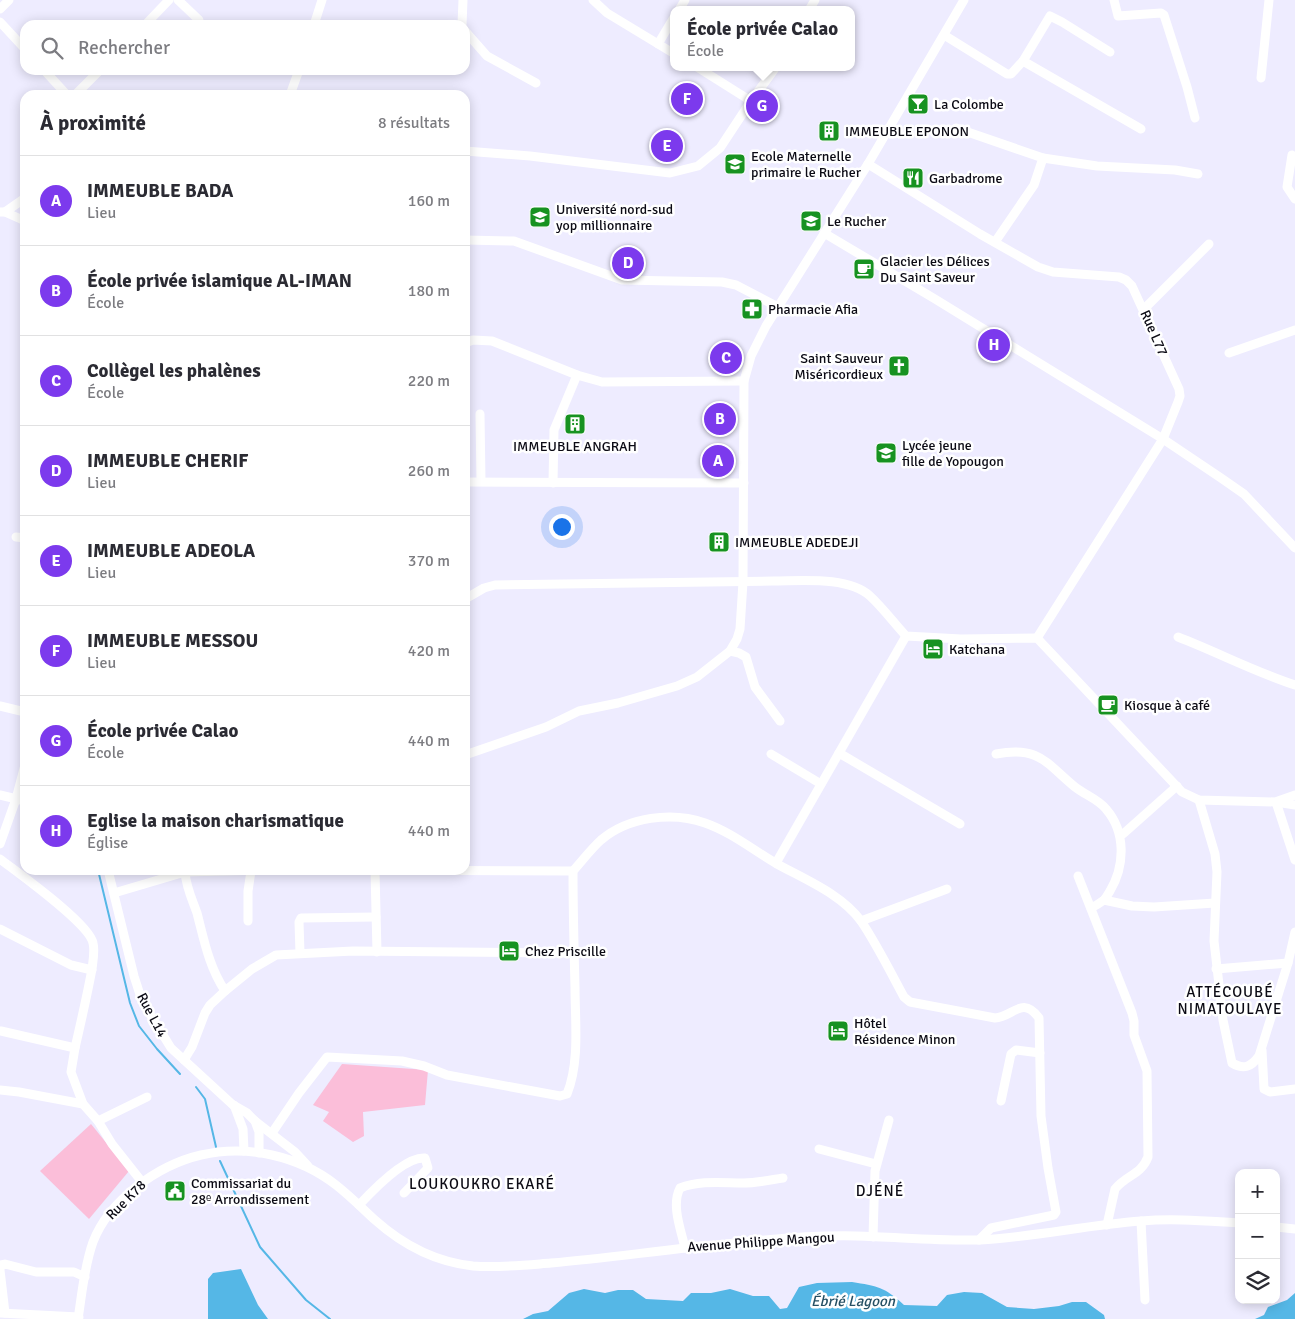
<!DOCTYPE html>
<html lang="fr">
<meta charset="utf-8">
<style>
:root{--surface:#fff;--page:#f2f2f3;--text:#2b2b33;--muted:#7c7c81;--line:#e1e1e2;--accent:#7c3aed}
body{margin:0;font-family:Signika,sans-serif;background:var(--page);color:var(--text)}
.controls{position:absolute;right:15px;bottom:15px;display:grid;overflow:hidden;border-radius:10px;box-shadow:0 2px 12px #0003}
.controls button{width:45px;height:45px;display:grid;place-items:center;padding:0;border:0;border-bottom:1px solid var(--line);background:var(--surface);color:var(--text);font:25px sans-serif}
.you{position:absolute;left:561px;top:526px;width:18px;height:18px;margin:-12px;border:4px solid #fff;border-radius:50%;background:#1a73e8;box-shadow:0 0 0 8px #1a73e833}
.badge{display:grid;place-items:center;width:32px;height:32px;border-radius:50%;background:var(--accent);color:#fff;font-size:16px;font-weight:700}
.pin{position:absolute;translate:-50% -50%;border:2px solid #fff;box-shadow:0 1px 5px #0006}
.popup{position:absolute;left:670px;top:6px;width:185px;height:65px;box-sizing:border-box;display:grid;place-content:center;border-radius:10px;background:var(--surface);filter:drop-shadow(0 1px 4px #0005);font-size:16px;white-space:nowrap;color:var(--muted)}
.popup b{font-size:19px;color:var(--text)}
.popup::after{content:'';position:absolute;left:50%;top:100%;margin-left:-10px;border:10px solid transparent;border-top-color:var(--surface)}
.list{margin:0;padding:0;list-style:none}
h2{display:flex;justify-content:space-between;align-items:center;height:65px;margin:0;padding:0 20px;font-size:21px}
h2 small{font-size:16px;font-weight:400;color:var(--muted)}
.list li{display:grid;grid-template-columns:32px 1fr auto;gap:15px;align-items:center;box-sizing:border-box;height:90px;padding:0 20px;border-top:1px solid var(--line)}
.list b{display:block;font-size:19px;white-space:nowrap}
.list p{margin:0;font-size:16px;white-space:nowrap;color:var(--muted)}
.list em{font-size:16px;font-style:normal;color:var(--muted)}
.icon{flex:none;width:28px;height:28px;fill:none;stroke:currentColor;stroke-width:2;stroke-linecap:round;stroke-linejoin:round}
.map{position:relative;flex:none;width:1295px;height:1319px;overflow:hidden}
.search{position:absolute;background:var(--surface);box-shadow:0 2px 12px #0003;left:20px;top:20px;width:450px;height:55px;display:flex;align-items:center;gap:12px;box-sizing:border-box;padding:0 18px;border-radius:15px;color:var(--muted);font-size:19px}
.panel{position:absolute;background:var(--surface);box-shadow:0 2px 12px #0003;left:20px;top:90px;width:450px;height:785px;border-radius:15px}
.map>svg:first-child{display:block}
.green{fill:#fbbed9}
.water{fill:#55b7e6}
.lines{fill:none;stroke-linecap:round;stroke-linejoin:round}
.stream{stroke:#55b7e6;stroke-width:2}
.minor{stroke:#fff;stroke-width:9}
.labels{text-anchor:middle;dominant-baseline:central;stroke-width:5;stroke-linejoin:round;paint-order:stroke}
.poi-label{font-size:14px;fill:#0b0a14;stroke:#fff;text-anchor:start}
.street-label{font-size:14px;fill:#0b0a14;stroke:#fff}
.neighbourhood-label{font-size:15px;letter-spacing:1px;fill:#0b0a14;stroke:#fff}
.water-label{font-size:15px;font-style:italic;fill:#265064;stroke:#fff}
</style>
<div class="map">
<svg width="1295" height="1319" viewBox="0 0 1295 1319">
<rect width="100%" height="100%" fill="#eeecff"/>
<g class="green">
<path d="M342,1064L428,1070L425,1105L363,1112L364,1136L353,1142L323,1121L329,1112L313,1105Z"/>
<path d="M91,1124L129,1171L89,1219L40,1171Z"/>
</g>
<g class="water">
<path d="M241,1269L258,1305L268,1319H208V1279L213,1273Z"/>
<path d="M852,1282C877,1286 885,1287 904,1305L937,1306L947,1295L964,1292L982,1293L1007,1307L1034,1309L1059,1306L1072,1302H1086L1104,1315L1105,1319H523L533,1314L548,1311L569,1293L584,1289L605,1293L618,1290H633L646,1299L683,1301L691,1293H711L730,1289L753,1296H769L780,1309L787,1308L799,1287L817,1283Z"/>
<path d="M1295,1293V1319H1255L1264,1315L1268,1307L1287,1300Z"/>
</g>
<g class="lines">
<g class="stream">
<path d="M98,870L130,1003L139,1026L157,1049L180,1074"/>
<path d="M196,1087L205,1099L216,1147"/>
<path d="M220,1161L260,1247L306,1300L330,1319"/>
</g>
<g class="minor">
<path d="M178,0L199,20"/>
<path d="M593,0L607,13L673,53"/>
<path d="M1114,0L1118,16L1161,13L1164,15L1187,87L1195,118"/>
<path d="M0,9L9,0"/>
<path d="M679,10L685,0"/>
<path d="M809,10L815,0"/>
<path d="M0,22L25,49"/>
<path d="M145,25L169,0"/>
<path d="M314,25L322,0"/>
<path d="M462,25L463,0"/>
<path d="M465,31L487,56L536,83"/>
<path d="M944,35L1007,74H1011L1023,61L1141,129"/>
<path d="M658,44L673,19"/>
<path d="M1023,61L1050,16L1062,22L1110,52"/>
<path d="M697,67L751,101"/>
<path d="M44,70L67,95"/>
<path d="M1261,78L1269,0"/>
<path d="M75,95L100,70"/>
<path d="M290,95L299,70"/>
<path d="M956,128L1043,158L1034,185L995,242"/>
<path d="M465,151L530,156L670,173L698,166L720,148L751,101L776,67"/>
<path d="M1292,155L1287,187L1295,199"/>
<path d="M1043,158L1097,166L1175,170L1198,174"/>
<path d="M868,164L980,234L1038,267L1053,272L1119,277L1126,280L1132,286L1179,389L1180,396L1178,402L1163,439L1037,638"/>
<path d="M0,212H5L25,221"/>
<path d="M5,212L25,198"/>
<path d="M824,233L935,299L1163,439L1221,478L1244,494L1295,548"/>
<path d="M465,240L514,241L622,280L722,282L736,285L778,307"/>
<path d="M1144,309L1209,244"/>
<path d="M465,343L473,340L492,341L577,375L602,382L744,381"/>
<path d="M1229,353L1295,330"/>
<path d="M480,414L481,481"/>
<path d="M465,482L744,483"/>
<path d="M553,483L554,430L577,375"/>
<path d="M16,537L25,538"/>
<path d="M465,599L484,588L495,585L773,581C801,581 848,576 870,596C883,608 894,623 906,636L961,639L1037,638L1182,792L1199,800L1276,802L1295,805"/>
<path d="M1178,637C1217,652 1255,672 1295,685"/>
<path d="M730,651L739,653L746,657L755,687L780,721"/>
<path d="M0,706L25,712"/>
<path d="M839,753L960,824"/>
<path d="M771,754L821,784"/>
<path d="M996,754C1039,746 1045,762 1075,787C1085,795 1098,799 1106,809C1126,832 1125,866 1110,891C1108,894 1106,898 1104,900C1100,903 1095,906 1091,908"/>
<path d="M465,755L546,727L579,711L618,703L677,686L697,677L730,651L737,639L740,629L743,582L744,381L751,356L766,326L868,164L964,0"/>
<path d="M0,795L25,801"/>
<path d="M1199,800L1215,854L1217,872L1214,941L1223,1020L1232,1063C1244,1070 1251,1067 1259,1056L1288,963L1295,932"/>
<path d="M1278,801L1295,795"/>
<path d="M1276,802L1295,860"/>
<path d="M1120,834H1123L1177,786"/>
<path d="M0,844L16,799L25,765"/>
<path d="M0,859C18,873 89,923 93,943C95,951 93,961 92,969C87,996 81,1022 75,1048"/>
<path d="M776,863L906,636"/>
<path d="M108,870L134,976L142,1001L171,1048L233,1105L247,1113L255,1121L259,1132V1153"/>
<path d="M359,870L573,871"/>
<path d="M375,871L377,952"/>
<path d="M185,872C186,887 192,899 197,913C204,940 209,967 225,991"/>
<path d="M1078,876L1132,1013L1134,1021V1035L1147,1071L1148,1157C1141,1175 1126,1175 1115,1189L1107,1225"/>
<path d="M114,893L185,872L266,870"/>
<path d="M1104,900L1132,906L1154,907L1215,903"/>
<path d="M248,921V891L251,871"/>
<path d="M861,921L947,889"/>
<path d="M0,929L71,965L92,970"/>
<path d="M300,953L299,922L301,918L376,917"/>
<path d="M1216,969L1288,963"/>
<path d="M1,1031L75,1048L71,1072L83,1104L98,1121L112,1144L142,1182"/>
<path d="M1262,1050L1264,1089L1270,1092L1295,1089"/>
<path d="M184,1060L192,1047L205,1013L210,1005L225,991L252,969L276,955L353,951L574,953"/>
<path d="M0,1090L19,1092L83,1104"/>
<path d="M1001,1101L1011,1054L1016,1050L1040,1053"/>
<path d="M234,1105L243,1129L244,1151"/>
<path d="M98,1121L147,1097"/>
<path d="M255,1121L295,1152L308,1166"/>
<path d="M272,1133L299,1093L327,1057L402,1061L424,1066L447,1075L560,1096L567,1094C580,1062 575,1021 575,987C574,948 573,910 573,871C582,861 591,849 601,840C628,817 672,811 705,823C731,832 753,850 777,864C806,880 841,894 861,921C876,943 891,973 904,997L910,1002L995,1018C1013,1017 1022,995 1039,1018L1041,1116L1048,1168L1056,1212L1054,1215L991,1228L979,1240"/>
<path d="M819,1149L876,1164"/>
<path d="M359,1205C372,1191 405,1156 425,1158L428,1168L404,1193"/>
<path d="M1141,1221L1145,1300"/>
<path d="M1276,1227L1295,1229"/>
<path d="M873,1237L875,1171L889,1120"/>
<path d="M685,1248C681,1230 671,1205 680,1188C700,1180 723,1183 743,1183C757,1183 770,1180 783,1178"/>
<path d="M0,1268L1,1265L5,1264L36,1272H74L85,1277"/>
<path d="M0,1270L5,1313"/>
<path d="M0,1313L79,1317"/>
<path d="M78,1319C82,1294 84,1267 93,1242C109,1200 158,1165 201,1155C247,1144 299,1156 336,1185C350,1196 362,1208 375,1220C403,1245 436,1262 473,1266C499,1268 526,1265 551,1263C610,1258 668,1249 726,1244C769,1239 812,1235 856,1236C897,1237 938,1241 980,1240C1034,1237 1087,1225 1141,1221C1174,1218 1206,1221 1239,1223"/>
</g>
</g>
<defs>
<g id="bar-square" transform="scale(1.125)"><rect x="-9" y="-9" width="18" height="18" rx="4" fill="#179221" stroke="#fff"/><path d="M-6-5H6L.8 .8V4.5H3.5V6h-7V4.5H-.8V.8Z" fill="#fff"/></g>
<g id="building-square" transform="scale(1.125)"><rect x="-9" y="-9" width="18" height="18" rx="4" fill="#179221" stroke="#fff"/><path d="M-4-6H4V6H1V3H-1V6H-4ZM-2.5-4.3h1.7v1.8h-1.7ZM.8-4.3h1.7v1.8H.8ZM-2.5-1h1.7V.8h-1.7ZM.8-1h1.7V.8H.8Z" fill="#fff"/></g>
<g id="school-square" transform="scale(1.125)"><rect x="-9" y="-9" width="18" height="18" rx="4" fill="#179221" stroke="#fff"/><path d="M0-5L7-2L0 1L-7-2ZM-4 1L0 2.5L4 1V4Q0 6-4 4Z" fill="#fff"/></g>
<g id="restaurant-square" transform="scale(1.125)"><rect x="-9" y="-9" width="18" height="18" rx="4" fill="#179221" stroke="#fff"/><path d="M-5-6h1v4h1v-4h1v4h1v-4h1v5L-1.5 .5V6h-2V.5L-5-1ZM5-6V6H3V1.5H1.5Q1.5-4 5-6Z" fill="#fff"/></g>
<g id="university-square" transform="scale(1.125)"><rect x="-9" y="-9" width="18" height="18" rx="4" fill="#179221" stroke="#fff"/><path d="M0-5L7-2L0 1L-7-2ZM-4 1L0 2.5L4 1V4Q0 6-4 4Z" fill="#fff"/></g>
<g id="cafe-square" transform="scale(1.125)"><rect x="-9" y="-9" width="18" height="18" rx="4" fill="#179221" stroke="#fff"/><path d="M-5.5-4.5H6V0H3Q3 3.5 0 3.5H-2.5Q-5.5 3.5-5.5 0ZM3-3.2v2h1.7v-2ZM-6 4.5H4V6H-6Z" fill="#fff"/></g>
<g id="pharmacy-square" transform="scale(1.125)"><rect x="-9" y="-9" width="18" height="18" rx="4" fill="#179221" stroke="#fff"/><path d="M-2-6h4v4h4v4h-4v4h-4v-4h-4v-4h4Z" fill="#fff"/></g>
<g id="church-square" transform="scale(1.125)"><rect x="-9" y="-9" width="18" height="18" rx="4" fill="#179221" stroke="#fff"/><path d="M-1.2-6h2.4v3.5h3.3v2.4h-3.3V6h-2.4V-.1h-3.3v-2.4h3.3Z" fill="#fff"/></g>
<g id="hotel-square" transform="scale(1.125)"><rect x="-9" y="-9" width="18" height="18" rx="4" fill="#179221" stroke="#fff"/><path d="M-6-4.5h1.5V1H6V5H4.5V3h-9V5H-6ZM-4 0a1.8 1.8 0 1 1 3.6 0ZM.5 0V-2.5h3Q6-2.5 6 0Z" fill="#fff"/></g>
<g id="civic-square" transform="scale(1.125)"><rect x="-9" y="-9" width="18" height="18" rx="4" fill="#179221" stroke="#fff"/><path d="M-.6-6.5H3V-4.5H.6V-3L4-1V1h2V6H-6V1h2V-1L-.6-3ZM-1.2 2.5V6h2.4V2.5Z" fill="#fff"/></g>
</defs>
<g fill-rule="evenodd">
<use href="#bar-square" x="918" y="104"/>
<use href="#building-square" x="829" y="131"/>
<use href="#school-square" x="735" y="164"/>
<use href="#restaurant-square" x="913" y="178"/>
<use href="#university-square" x="540" y="217"/>
<use href="#school-square" x="811" y="221"/>
<use href="#cafe-square" x="864" y="269"/>
<use href="#pharmacy-square" x="752" y="309"/>
<use href="#church-square" x="899" y="366"/>
<use href="#building-square" x="575" y="424"/>
<use href="#school-square" x="886" y="453"/>
<use href="#building-square" x="719" y="542"/>
<use href="#hotel-square" x="933" y="649"/>
<use href="#cafe-square" x="1108" y="705"/>
<use href="#hotel-square" x="509" y="951"/>
<use href="#hotel-square" x="838" y="1031"/>
<use href="#civic-square" x="175" y="1191"/>
</g>
<g class="labels">
<g class="poi-label">
<text x="934" y="104">La Colombe</text>
<text x="845" y="131">IMMEUBLE EPONON</text>
<text x="751" y="156">Ecole Maternelle<tspan x="751" dy="16">primaire le Rucher</tspan></text>
<text x="929" y="178">Garbadrome</text>
<text x="556" y="209">Université nord-sud<tspan x="556" dy="16">yop millionnaire</tspan></text>
<text x="827" y="221">Le Rucher</text>
<text x="880" y="261">Glacier les Délices<tspan x="880" dy="16">Du Saint Saveur</tspan></text>
<text x="768" y="309">Pharmacie Afia</text>
<text x="883" y="358" text-anchor="end">Saint Sauveur<tspan x="883" dy="16">Miséricordieux</tspan></text>
<text x="902" y="445">Lycée jeune<tspan x="902" dy="16">fille de Yopougon</tspan></text>
<text x="575" y="446" text-anchor="middle">IMMEUBLE ANGRAH</text>
<text x="735" y="542">IMMEUBLE ADEDEJI</text>
<text x="949" y="649">Katchana</text>
<text x="1124" y="705">Kiosque à café</text>
<text x="525" y="951">Chez Priscille</text>
<text x="854" y="1023">Hôtel<tspan x="854" dy="16">Résidence Minon</tspan></text>
<text x="191" y="1183">Commissariat du<tspan x="191" dy="16">28ᵉ Arrondissement</tspan></text>
</g>
<g class="street-label">
<text transform="translate(1154 333) rotate(66)">Rue L77</text>
<text transform="translate(152 1015) rotate(62)">Rue L14</text>
<text transform="translate(126 1200) rotate(-45)">Rue K78</text>
<text transform="translate(761 1242) rotate(-4)">Avenue Philippe Mangou</text>
</g>
<g class="neighbourhood-label">
<text x="1230" y="992">ATTÉCOUBÉ<tspan x="1230" dy="17">NIMATOULAYE</tspan></text>
<text x="482" y="1184">LOUKOUKRO EKARÉ</text>
<text x="880" y="1191">DJÉNÉ</text>
</g>
<g class="water-label">
<text x="853" y="1301">Ébrié Lagoon</text>
</g>
</g>
</svg>
<div class="controls">
<button>+</button>
<button>−</button>
<button><svg class="icon" aria-label="layers" viewBox="0 0 24 24"><path d="M12 4l9 5-9 5-9-5zM3 14l9 5 9-5"/></svg></button>
</div>
<div class="you"></div>
<div class="pin badge" style="left:718px;top:461px">A</div>
<div class="pin badge" style="left:720px;top:419px">B</div>
<div class="pin badge" style="left:726px;top:358px">C</div>
<div class="pin badge" style="left:628px;top:263px">D</div>
<div class="pin badge" style="left:667px;top:146px">E</div>
<div class="pin badge" style="left:687px;top:99px">F</div>
<div class="pin badge" style="left:762px;top:106px">G</div>
<div class="popup"><b>École privée Calao</b>École</div>
<div class="pin badge" style="left:994px;top:345px">H</div>
<div class="search"><svg class="icon" aria-label="search" viewBox="0 0 24 24"><circle cx="10" cy="10" r="6"/><path d="M15 15l6 6"/></svg>Rechercher</div>
<section class="panel">
<h2>À proximité<small>8 résultats</small></h2>
<ul class="list">
<li><span class="badge">A</span><div><b>IMMEUBLE BADA</b><p>Lieu</p></div><em>160 m</em></li>
<li><span class="badge">B</span><div><b>École privée islamique AL-IMAN</b><p>École</p></div><em>180 m</em></li>
<li><span class="badge">C</span><div><b>Collègel les phalènes</b><p>École</p></div><em>220 m</em></li>
<li><span class="badge">D</span><div><b>IMMEUBLE CHERIF</b><p>Lieu</p></div><em>260 m</em></li>
<li><span class="badge">E</span><div><b>IMMEUBLE ADEOLA</b><p>Lieu</p></div><em>370 m</em></li>
<li><span class="badge">F</span><div><b>IMMEUBLE MESSOU</b><p>Lieu</p></div><em>420 m</em></li>
<li><span class="badge">G</span><div><b>École privée Calao</b><p>École</p></div><em>440 m</em></li>
<li><span class="badge">H</span><div><b>Eglise la maison charismatique</b><p>Église</p></div><em>440 m</em></li>
</ul>
</section>
</div>
